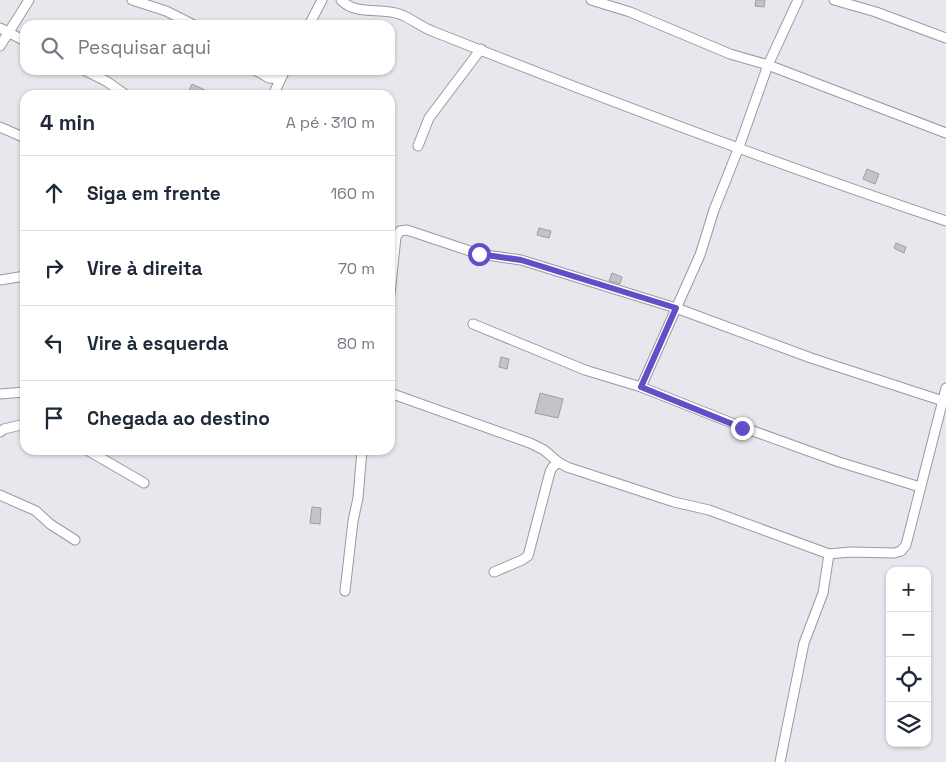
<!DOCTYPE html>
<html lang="pt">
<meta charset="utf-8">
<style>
:root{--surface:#fff;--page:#f6f6f7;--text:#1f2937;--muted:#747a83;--line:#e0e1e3}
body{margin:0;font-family:"Space Grotesk",sans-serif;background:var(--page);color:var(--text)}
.controls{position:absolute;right:15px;bottom:15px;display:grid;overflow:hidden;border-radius:10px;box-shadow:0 1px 4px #0004}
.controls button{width:45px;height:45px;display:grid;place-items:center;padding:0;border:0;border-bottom:1px solid var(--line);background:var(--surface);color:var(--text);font:25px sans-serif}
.stop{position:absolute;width:15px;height:15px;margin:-11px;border:4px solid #634ec7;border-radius:50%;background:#fff}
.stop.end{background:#634ec7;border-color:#fff;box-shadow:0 1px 5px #0008}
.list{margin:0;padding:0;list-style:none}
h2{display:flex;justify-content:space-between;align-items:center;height:65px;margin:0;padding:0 20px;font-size:21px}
h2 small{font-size:16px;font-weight:400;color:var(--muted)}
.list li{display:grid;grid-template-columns:32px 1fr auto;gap:15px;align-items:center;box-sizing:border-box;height:75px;padding:0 20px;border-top:1px solid var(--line)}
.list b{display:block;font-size:19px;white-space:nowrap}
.list em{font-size:16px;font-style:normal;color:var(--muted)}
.icon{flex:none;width:28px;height:28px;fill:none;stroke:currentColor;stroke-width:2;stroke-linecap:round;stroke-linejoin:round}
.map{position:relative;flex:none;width:946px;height:762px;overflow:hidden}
.search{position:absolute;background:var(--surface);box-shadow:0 1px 4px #0004;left:20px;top:20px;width:375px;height:55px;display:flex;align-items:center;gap:12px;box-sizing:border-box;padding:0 18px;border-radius:15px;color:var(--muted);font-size:19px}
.panel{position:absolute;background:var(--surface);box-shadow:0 1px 4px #0004;left:20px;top:90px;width:375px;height:365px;border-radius:15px}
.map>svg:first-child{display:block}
.building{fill:#c3c3c8;stroke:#9d9da2}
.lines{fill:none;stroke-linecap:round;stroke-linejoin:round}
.minor-casing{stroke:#99999f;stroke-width:11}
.minor{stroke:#fff;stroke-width:9}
.route{stroke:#634ec7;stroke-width:6}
</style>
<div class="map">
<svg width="946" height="762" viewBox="0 0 946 762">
<rect width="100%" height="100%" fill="#e7e7ed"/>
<g class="building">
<path d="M756,0H765L764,7L755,6Z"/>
<path d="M192,84L205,90L203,95H187Z"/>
<path d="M867,169L879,174L875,184L863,179Z"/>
<path d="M539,228L551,231L549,238L537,235Z"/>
<path d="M896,243L906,247L904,253L894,248Z"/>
<path d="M612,273L622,277L620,284L609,281Z"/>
<path d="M501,357L509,359L507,369L499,367Z"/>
<path d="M540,393L563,399L558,418L535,413Z"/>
<path d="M312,507L321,508L320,524L310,523Z"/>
</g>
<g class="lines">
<g class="minor-casing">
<g id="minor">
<path d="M132,0L166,11L194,25"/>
<path d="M341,0C358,17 382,6 402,15C412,19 421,27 432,31C601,98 773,163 946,221"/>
<path d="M591,0L630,12L730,54L768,65L946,133"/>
<path d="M834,0L876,12L946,38"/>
<path d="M309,25L322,0"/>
<path d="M0,28L25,41"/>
<path d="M0,46L29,0"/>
<path d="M84,70L106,81L126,95"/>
<path d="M255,70L269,78L280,79"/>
<path d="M273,95L285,70"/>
<path d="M0,127L25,138"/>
<path d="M418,146L429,118L481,49"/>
<path d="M0,280L25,276"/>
<path d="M390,294L396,237L400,231L407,230L479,254L521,260L676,308L811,358L943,401"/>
<path d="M473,324L585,370L641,387L742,427L839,462L920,487"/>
<path d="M641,387L700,255L714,210L739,147L768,65L798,0"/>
<path d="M390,393L530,443L544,450L558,462L567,467L674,502L709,510L829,554L850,552L894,553L901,551L906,545L946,388"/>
<path d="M0,394L25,392"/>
<path d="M0,432L4,429L25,424"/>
<path d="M87,450L144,483"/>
<path d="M0,495L36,511L50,524L75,540"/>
<path d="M494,572L522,560L528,556L550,472L552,468L558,462"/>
<path d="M345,591L353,521L358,498L362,450"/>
<path d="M780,762L804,643L823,593L829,554"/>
</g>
</g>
<use href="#minor" class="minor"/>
</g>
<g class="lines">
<path class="route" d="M479,254L521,260L676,308L641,387L742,428"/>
</g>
</svg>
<div class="controls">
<button>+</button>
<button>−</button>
<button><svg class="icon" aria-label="locate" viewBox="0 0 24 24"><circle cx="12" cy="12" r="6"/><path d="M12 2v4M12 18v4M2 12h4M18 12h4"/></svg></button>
<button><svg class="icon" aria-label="layers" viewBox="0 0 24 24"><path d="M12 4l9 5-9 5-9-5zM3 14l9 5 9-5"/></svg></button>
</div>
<div class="stop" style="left:479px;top:254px"></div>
<div class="stop end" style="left:742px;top:428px"></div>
<div class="search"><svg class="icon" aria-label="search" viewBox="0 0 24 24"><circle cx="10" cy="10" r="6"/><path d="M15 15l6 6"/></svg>Pesquisar aqui</div>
<section class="panel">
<h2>4 min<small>A pé · 310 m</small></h2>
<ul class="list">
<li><svg class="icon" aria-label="ahead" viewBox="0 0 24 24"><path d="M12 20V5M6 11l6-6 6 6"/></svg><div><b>Siga em frente</b></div><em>160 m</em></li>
<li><svg class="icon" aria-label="right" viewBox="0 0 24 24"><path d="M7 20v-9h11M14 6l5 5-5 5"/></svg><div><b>Vire à direita</b></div><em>70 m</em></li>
<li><svg class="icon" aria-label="left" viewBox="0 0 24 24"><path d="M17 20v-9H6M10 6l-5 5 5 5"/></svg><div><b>Vire à esquerda</b></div><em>80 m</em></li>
<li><svg class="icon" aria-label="arrive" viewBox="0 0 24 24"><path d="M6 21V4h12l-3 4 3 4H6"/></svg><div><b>Chegada ao destino</b></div></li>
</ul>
</section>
</div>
